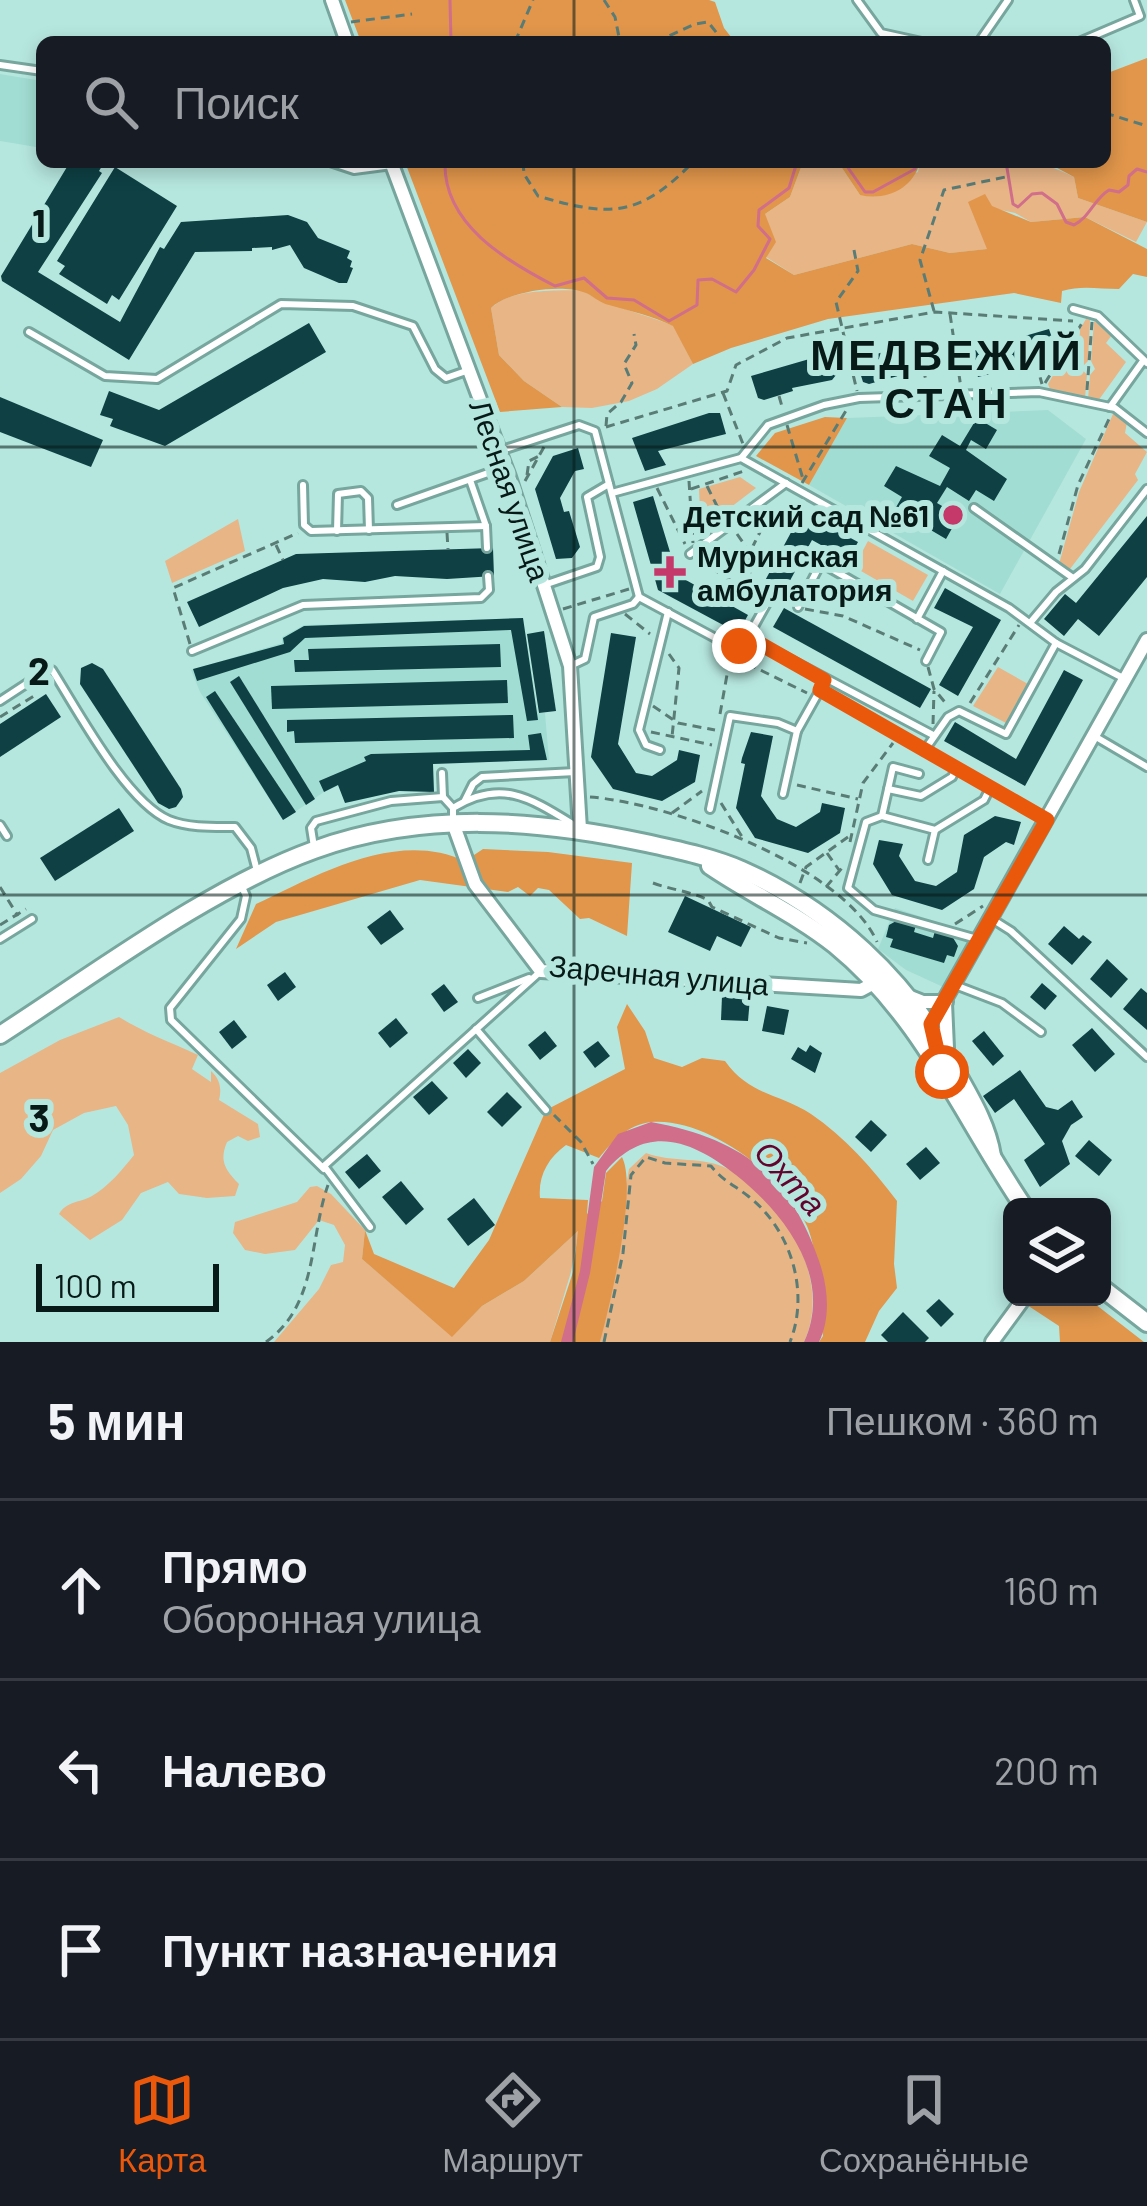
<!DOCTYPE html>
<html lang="ru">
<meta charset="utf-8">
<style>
:root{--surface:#171b24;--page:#20242c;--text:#f1f3f6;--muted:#9ea1a6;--line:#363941;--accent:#ea580c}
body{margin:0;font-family:Barlow,sans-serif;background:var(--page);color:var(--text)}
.controls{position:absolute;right:36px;bottom:36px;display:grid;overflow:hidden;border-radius:18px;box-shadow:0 6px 18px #0003}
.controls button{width:108px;height:108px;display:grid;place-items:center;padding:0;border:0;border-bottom:3px solid var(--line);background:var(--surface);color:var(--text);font:60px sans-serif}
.scale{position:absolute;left:36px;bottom:30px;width:183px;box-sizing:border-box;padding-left:12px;border:6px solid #071a17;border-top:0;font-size:33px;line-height:42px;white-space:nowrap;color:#071a17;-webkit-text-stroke:9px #b6e7df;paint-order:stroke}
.stop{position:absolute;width:36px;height:36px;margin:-27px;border:9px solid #ea580c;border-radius:50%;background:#fff}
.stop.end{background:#ea580c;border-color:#fff;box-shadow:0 3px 12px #0008}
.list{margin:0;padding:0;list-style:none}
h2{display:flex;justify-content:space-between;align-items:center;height:156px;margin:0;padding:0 48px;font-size:51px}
h2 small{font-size:39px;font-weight:400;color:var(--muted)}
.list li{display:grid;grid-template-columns:78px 1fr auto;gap:36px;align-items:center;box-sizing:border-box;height:180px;padding:0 48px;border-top:3px solid var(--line)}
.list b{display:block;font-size:45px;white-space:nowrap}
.list p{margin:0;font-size:39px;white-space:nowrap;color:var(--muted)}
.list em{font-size:39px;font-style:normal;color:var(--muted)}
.icon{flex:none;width:66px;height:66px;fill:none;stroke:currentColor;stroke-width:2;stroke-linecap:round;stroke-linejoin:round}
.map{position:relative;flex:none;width:1147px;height:1342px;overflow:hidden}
.search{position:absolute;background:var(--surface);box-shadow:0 6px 18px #0003;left:36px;right:36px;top:36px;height:132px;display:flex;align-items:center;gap:30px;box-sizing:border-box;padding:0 42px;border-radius:18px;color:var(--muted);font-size:45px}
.sheet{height:696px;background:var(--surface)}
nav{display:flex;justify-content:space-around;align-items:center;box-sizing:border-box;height:168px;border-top:3px solid var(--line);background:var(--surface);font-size:33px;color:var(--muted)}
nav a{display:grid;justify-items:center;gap:6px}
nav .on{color:var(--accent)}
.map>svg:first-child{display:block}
.built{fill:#a2ddd3}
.green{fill:#e8b587}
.forest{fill:#e1964b}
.water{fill:#d16e8a}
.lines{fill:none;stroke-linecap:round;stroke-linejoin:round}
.stream{stroke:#d16e8a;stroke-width:3}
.building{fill:#0e4044}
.lane-casing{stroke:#77a69e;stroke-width:12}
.street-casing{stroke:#77a69e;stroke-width:18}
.secondary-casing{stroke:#77a69e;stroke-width:22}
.path{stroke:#5a7c76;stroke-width:3;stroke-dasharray:9 6;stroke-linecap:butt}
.lane{stroke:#fff;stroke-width:6}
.street{stroke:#fff;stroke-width:12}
.secondary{stroke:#fff;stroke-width:16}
.route{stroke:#ea580c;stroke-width:15}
.grid{fill:none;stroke:#071a17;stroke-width:3;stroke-opacity:0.55}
.poi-dot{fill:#c4386a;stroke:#b6e7df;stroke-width:4.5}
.labels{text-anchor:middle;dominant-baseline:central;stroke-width:12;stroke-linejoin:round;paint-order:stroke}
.street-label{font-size:30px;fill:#071a17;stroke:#b6e7df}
.poi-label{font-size:30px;font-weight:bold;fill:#071a17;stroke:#b6e7df;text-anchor:end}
.water-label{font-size:33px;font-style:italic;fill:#62042d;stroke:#b6e7df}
.district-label{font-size:42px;font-weight:bold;letter-spacing:3px;fill:#071a17;stroke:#b6e7df}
.grid-label{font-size:39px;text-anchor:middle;font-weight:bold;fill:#071a17;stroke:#b6e7df;stroke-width:12;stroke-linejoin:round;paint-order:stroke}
</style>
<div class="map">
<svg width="1147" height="1342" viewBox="0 0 1147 1342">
<rect width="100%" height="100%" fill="#b6e7df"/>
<g class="built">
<path d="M0,74L42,81V148L0,141Z"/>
<path d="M1048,410L1086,439L1000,594L809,485L847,418Z"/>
<path d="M523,618L538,713H545L549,760L383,765L324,792L283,820L200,692L191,670L282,643V637L304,625Z"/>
<path d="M895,908L973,934L943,987L906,970L878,949Z"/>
</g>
<g class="green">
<path d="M803,162H838L860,195L918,172L920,162H959L977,167C1006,152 1047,163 1074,177L1078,198L1147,222L1136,242L1085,217L1031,222L1015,213L969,203L988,249L950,253L912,244L794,275L766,257L765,214L790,197Z"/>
<path d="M581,290C610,307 642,313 674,326L693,364L657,389L629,401L592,408L562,407L524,381L499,355L491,308C512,288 553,291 581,290Z"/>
<path d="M1086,319L1090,320L1088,361L1081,368L1087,375L1085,398L1050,389L1048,384Z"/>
<path d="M1094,321L1112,335L1106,343L1126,362L1098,401L1088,399L1090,375L1095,369L1091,361Z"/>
<path d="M1113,414L1127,422L1125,433L1147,452L1135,474L1138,480L1070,569L1059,564L1079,492Z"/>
<path d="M740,477L756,488L701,530L699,489Z"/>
<path d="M238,519L245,551L172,583L165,561Z"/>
<path d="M868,541L928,575L913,601L854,567Z"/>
<path d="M998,667L1028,684L1006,723L973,706Z"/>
<path d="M119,1017C145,1033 170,1042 198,1055L192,1069L211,1082V1071C220,1079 222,1089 219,1100L258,1124L260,1137L248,1141L238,1136L227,1142C219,1161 225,1170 239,1184L235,1196L207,1198L179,1194L168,1182L141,1193L122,1220L90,1240L59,1214C67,1201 79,1203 92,1196C109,1186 122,1170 134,1155L128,1125L116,1106L84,1113L53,1130L41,1156L21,1179L0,1193V1073L60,1040Z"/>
<path d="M646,1153C672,1163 704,1156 728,1169C784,1200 833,1279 804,1342H600L629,1169Z"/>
<path d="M317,1186L331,1194L365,1230L362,1259L452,1336L482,1306L524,1281L579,1230L571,1272L550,1342H274L319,1289L331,1265L343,1262L345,1245L334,1225L319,1220L295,1250L265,1254L245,1250L233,1233L235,1222L297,1202L310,1187Z"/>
</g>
<g class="forest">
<path d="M345,0H709L715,2L724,28L735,42H361Z"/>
<path d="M1147,58V222L1078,198L1074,177L1046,162H1105V74Z"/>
<path d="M405,162H803L790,197L765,214L776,242L766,258L794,275L912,244L950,253L987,249L968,202L985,194L992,206L1031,222L1085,217L1147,249V277L1133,274L1119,289C1098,289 1082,285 1062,291L1061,303L1014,293L828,319L731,348L693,364L673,326C652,316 631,311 609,305C599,303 593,295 583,292C561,284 508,291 491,308L499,355L524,381L562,407L500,412Z"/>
<path d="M838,162H920C913,189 886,201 860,195Z"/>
<path d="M825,417L847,418L809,485L756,456L775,433Z"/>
<path d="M483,849L548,852L632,863L627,936L589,918L580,919L549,890L538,888L530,896L518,887L508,892L420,880L276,922L236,949L256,904C317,875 397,829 465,861Z"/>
<path d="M627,1004L645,1031L654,1058L682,1067L702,1058L725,1061C750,1096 779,1093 811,1114C845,1137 872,1168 897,1201L894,1264L897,1288L879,1311L865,1342H819L823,1336C819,1304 819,1254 807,1226C785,1176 707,1117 651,1122C627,1125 613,1141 599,1158L566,1145C548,1158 538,1176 540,1198L588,1200L587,1214L602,1201L606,1173L622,1157C638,1188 610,1305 600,1342H550L573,1272L578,1231L524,1281L482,1306L452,1337L362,1259L365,1230L374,1254L454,1288L489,1240L546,1110L625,1069L617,1027Z"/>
<path d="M1036,1297H1086L1144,1342H1060L1059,1326L1027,1305Z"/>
</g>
<path class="water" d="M651,1122C739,1138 790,1174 819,1261C828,1286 831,1318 819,1342H804C834,1277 784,1213 736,1175C693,1141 647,1122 606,1171L590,1273L573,1342H561L580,1271L594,1167L618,1134Z"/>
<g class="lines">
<g class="stream">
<path d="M450,0L451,42"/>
<path d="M445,162C443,224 506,261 555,286L584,278L607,298L634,300L669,321L697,305L698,280L712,279L736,292L754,270L770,239L758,226L759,210L789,188L797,162"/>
<path d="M844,162L865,192H873L915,169L913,162"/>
<path d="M1006,162L1013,204L1018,207L1032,194L1042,193L1057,204L1066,222L1074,225C1090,217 1094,199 1109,190L1119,192L1128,185L1129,176L1137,169L1147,172"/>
</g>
</g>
<g class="building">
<path d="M70,162H96L102,166L99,171L102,173L38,272L120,322L160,247L164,249L181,222L288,215L307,222L318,238L350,251L347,258L352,261L350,267L353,268L347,283H339L304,268L290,245L272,250V247L252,248V251L195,252L129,360L2,281L1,276Z"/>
<path d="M115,167L177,206L119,300L112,295L107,304L59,274L65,266L57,261Z"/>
<path d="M309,323L326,352L165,446L110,426L113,419L100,415L109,391L159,410Z"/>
<path d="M1049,329L1057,353L1053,358L978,377L970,352Z"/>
<path d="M935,337L941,360L937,365L897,372L898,376L869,384L863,382L856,360Z"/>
<path d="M830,353L836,375L832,380L792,388L793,391L764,400L758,398L751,376Z"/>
<path d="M0,397L103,440L91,467L0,432Z"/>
<path d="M709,413H720L726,434L658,451L666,465L645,471L632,438Z"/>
<path d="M977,418L997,430L986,449L971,440L966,450L1007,479L994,501L976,490L969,501L947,487L937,503L959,516L946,539L895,509L902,497L884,486L896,466L940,486L950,468L929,456L942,435L960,446Z"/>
<path d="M578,448L584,469L575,471L560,498L564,512L569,511L580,547L572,558L556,559L535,489L553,456Z"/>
<path d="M653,496L677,575L748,615L738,633L658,590L633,502Z"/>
<path d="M802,512L858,542L848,560L812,540L780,599L761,588Z"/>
<path d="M1147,516V577L1099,636L1078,619L1064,636L1044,619L1065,594L1076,603Z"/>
<path d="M493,548L494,576L447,579L395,576L365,582L323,579L283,588L199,627L187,602L296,554Z"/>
<path d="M945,588L1001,620L958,696L939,685L973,627L934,608Z"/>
<path d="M784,608L931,689L920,708L773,627Z"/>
<path d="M523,618L538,720L527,721L511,630L305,638L290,652L197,681L193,669L284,644L283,638L304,626Z"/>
<path d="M544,631L556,711L539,713L527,634Z"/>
<path d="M611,633L636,637L618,744L636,773L652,776L677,760L679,750L700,755L695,782L662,801L613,789L591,757Z"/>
<path d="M500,644L501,667L295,672L294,660H309L308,649Z"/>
<path d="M92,663L103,669L181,789L183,797L176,807L169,809L158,803L80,684L81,668Z"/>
<path d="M1064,670L1083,680L1025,786L944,741L955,722L1016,759Z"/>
<path d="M239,676L315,799L306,805L230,682Z"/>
<path d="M507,680L508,703L272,709L271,686Z"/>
<path d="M215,691L296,812L283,820L206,697Z"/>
<path d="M46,694L61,717L0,757V724Z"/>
<path d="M513,715L514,738L295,743L294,731L287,732V720Z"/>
<path d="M751,732L773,736L761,796L777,819L796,827L820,812L822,803L845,808L840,833L808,853L755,838L736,808L745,764L741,763L742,758Z"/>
<path d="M541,733L547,760L433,764L434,792L399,791L345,803L338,785L324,792L319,781L366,761L364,757L371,754L530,750L528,735Z"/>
<path d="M119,808L134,831L55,881L40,858Z"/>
<path d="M995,816L1021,822L1014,845L1006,842L984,857L974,889L942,910L892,895L873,864L879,840L903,844L899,856L915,881L936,886L957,872L964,835Z"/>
<path d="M685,896L751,927L741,947L717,936L710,951L668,932Z"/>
<path d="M390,910L404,929L381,945L367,927Z"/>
<path d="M898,920L916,925L914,932L933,938L935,931L952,936L958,946L954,957L947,955L944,963L890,947L893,939L886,937L889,925Z"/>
<path d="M1064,926L1079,939L1083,935L1092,942L1072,965L1048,944Z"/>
<path d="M1107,959L1128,979L1111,998L1090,979Z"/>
<path d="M285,972L296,987L278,1001L267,985Z"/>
<path d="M1042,983L1057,996L1045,1010L1030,997Z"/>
<path d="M444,984L458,1002L444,1012L431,994Z"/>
<path d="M1141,988L1147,993V1030L1123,1009Z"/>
<path d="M722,996L750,998L748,1021L721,1020Z"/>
<path d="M767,1006L789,1010L784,1035L762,1031Z"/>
<path d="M396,1018L408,1033L390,1048L378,1033Z"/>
<path d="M234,1020L247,1037L232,1049L219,1032Z"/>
<path d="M1092,1028L1115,1054L1095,1072L1072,1045Z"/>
<path d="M545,1031L557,1046L540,1060L528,1045Z"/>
<path d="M984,1031L1004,1056L993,1066L972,1041Z"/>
<path d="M598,1041L610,1056L595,1068L583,1052Z"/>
<path d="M810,1045L822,1053L815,1073L791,1059L798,1047L806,1052Z"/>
<path d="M468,1049L481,1063L466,1078L453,1063Z"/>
<path d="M1020,1070L1046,1107L1058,1110L1072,1100L1083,1117L1071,1125L1062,1141L1070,1164L1040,1187L1024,1160L1045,1144L1014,1099L995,1113L983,1096Z"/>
<path d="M432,1081L448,1098L429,1115L413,1097Z"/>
<path d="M507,1092L522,1107L502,1127L487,1112Z"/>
<path d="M871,1120L887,1135L871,1152L855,1137Z"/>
<path d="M1089,1140L1112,1160L1099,1176L1075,1156Z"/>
<path d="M926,1147L940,1163L920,1180L906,1164Z"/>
<path d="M367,1154L381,1171L359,1189L345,1172Z"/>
<path d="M401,1181L424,1209L406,1225L382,1197Z"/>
<path d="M474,1198L495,1225L468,1246L447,1219Z"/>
<path d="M939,1299L954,1314L941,1327L926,1311Z"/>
<path d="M903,1312L929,1338L925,1342H888L881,1335Z"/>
</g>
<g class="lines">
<g class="lane-casing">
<g id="lane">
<path d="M857,0L881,33L922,42"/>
<path d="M979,42L1008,0"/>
<path d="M1079,42L1140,16L1134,0"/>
<path d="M0,65L42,71"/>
<path d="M330,162L354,170L392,165"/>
<path d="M1073,309L1098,316L1147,363"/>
<path d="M29,332L105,376L157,379L281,304L353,306L413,326L435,369L446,378L469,370"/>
<path d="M1110,407L1143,361"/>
<path d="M499,451L579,425L595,431L639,597"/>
<path d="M742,457L768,425L824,405L859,398L1039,392L1115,408L1147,433"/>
<path d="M470,480L486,526L487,548"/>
<path d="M303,485L304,525L311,531L486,526"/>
<path d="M612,493L741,458L1009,608L1056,643L1123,678"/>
<path d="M397,505L505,467"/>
<path d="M974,508L1073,578"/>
<path d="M337,531L338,494L361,491L368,498L369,530"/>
<path d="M690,554L786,483"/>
<path d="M544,585L597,567L600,557L587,497L609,484"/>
<path d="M798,607L821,563L941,632L926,661"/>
<path d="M917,619L943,571"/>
<path d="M1030,623L1056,592L1085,569L1147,489"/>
<path d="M748,637L767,603"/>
<path d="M192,651L303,605L481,598L489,590L488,576"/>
<path d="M570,666L585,659L594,617L633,604L639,597L732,647L748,637L933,735"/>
<path d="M52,670C77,709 126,802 169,820C189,828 214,827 235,827L251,848L257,871"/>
<path d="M824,681L820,690L1044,818"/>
<path d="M0,701L29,682"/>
<path d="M797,731L820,690"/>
<path d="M1096,737L1147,767"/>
<path d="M660,750L646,745L639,730L668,612"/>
<path d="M924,751L948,717L959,711L1006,734L1056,643"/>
<path d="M442,773L443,797"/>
<path d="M888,789L921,796L952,777L956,769"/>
<path d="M465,800L473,784L482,777L575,772"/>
<path d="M453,808C500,779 529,797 571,823"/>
<path d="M710,809L730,716L778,723L797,731L783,794"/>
<path d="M882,816L893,767L919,774"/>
<path d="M0,825L7,836"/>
<path d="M314,847L311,828L316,821L391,801L443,797L453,808V820"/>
<path d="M928,860L935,830"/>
<path d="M242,887L246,896L241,919L170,1008L171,1020L324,1169"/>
<path d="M992,919L1011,931L1147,1057"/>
<path d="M0,939L32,919"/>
<path d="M977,939L874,910L848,888L866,822L882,816L935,830L984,800L990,788"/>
<path d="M955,985L1002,1003L1041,1032"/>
<path d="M478,998L529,978"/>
<path d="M476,1029L546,1110"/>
<path d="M370,1227L324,1166L541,971"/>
</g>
</g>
<g class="street-casing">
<g id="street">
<path d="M332,0L347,42"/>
<path d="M391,162L509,477L570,666L580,829"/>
<path d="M453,823L475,884L541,971L861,990L874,983"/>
<path d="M908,996L923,1002H946"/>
<path d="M945,1003L947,1048"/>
<path d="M931,1032V1024L1147,640"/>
<path d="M992,1342L1025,1297"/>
</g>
</g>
<g class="secondary-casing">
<g id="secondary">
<path d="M710,866C751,894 796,914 835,945C923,1017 962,1116 1024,1207"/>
<path d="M0,1035C95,974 209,888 314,850C422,811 535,819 646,843C678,850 712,857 742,870C831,910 907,979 952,1065C968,1094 987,1123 992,1156"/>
<path d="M1102,1288L1147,1323"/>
</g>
</g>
<g class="path">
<path d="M604,0L615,17L620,42"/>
<path d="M351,22L412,14"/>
<path d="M515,42L533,0"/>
<path d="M656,42L695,24L708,22L724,42"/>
<path d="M1105,113L1147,126"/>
<path d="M523,162L524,174L538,196C609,217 639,218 693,162"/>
<path d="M854,250L858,271L836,302L857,391"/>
<path d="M934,311L920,260L944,190L1010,176"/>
<path d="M950,314L961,388"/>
<path d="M1036,363L1042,384"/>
<path d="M923,369L927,384"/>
<path d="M1045,383L1084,320"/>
<path d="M1087,390L1092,322"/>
<path d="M723,393L743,444"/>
<path d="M779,396L783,410"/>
<path d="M787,425L803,479"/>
<path d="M606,426L607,414L621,402L632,383L624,364L636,345L634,334"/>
<path d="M606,427L727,391L736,365L787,338L935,312L1073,321"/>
<path d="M527,475L529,461L539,456"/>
<path d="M525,481L544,447"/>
<path d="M689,481L693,543"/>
<path d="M802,483L847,409"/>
<path d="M707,486L719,510"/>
<path d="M657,488L685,544"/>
<path d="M691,489L744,471"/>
<path d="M691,514L720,511L724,517"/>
<path d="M447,533L448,549"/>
<path d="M737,534L749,551"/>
<path d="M276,545L283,560"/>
<path d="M1059,554L1078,485L1110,417"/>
<path d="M699,560L761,600"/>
<path d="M714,567L722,559L748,553"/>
<path d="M751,593L750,552L773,506"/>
<path d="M563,609L629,589"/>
<path d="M805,609L843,616L920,650"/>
<path d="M625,614L650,634"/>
<path d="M190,644L173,588L298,533"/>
<path d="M669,654L679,668L672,737"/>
<path d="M734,657L807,693"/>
<path d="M928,667L934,689L948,706"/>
<path d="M970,703L1019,625"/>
<path d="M653,706L678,723L715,730"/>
<path d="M720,714L730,658"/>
<path d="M0,717L37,694"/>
<path d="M933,724L934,691"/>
<path d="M651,732L712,745"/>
<path d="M797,785L858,799"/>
<path d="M590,797C670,803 844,866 877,942"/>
<path d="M721,803L744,840"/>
<path d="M672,813L702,791"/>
<path d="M850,842L863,783L893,743"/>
<path d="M827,853L839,870"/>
<path d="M653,883C672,890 690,891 708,900L712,907L779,938L807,943"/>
<path d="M800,883L806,867L848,837"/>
<path d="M0,887L18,916"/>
<path d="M826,887L842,868"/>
<path d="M955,924L983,906"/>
<path d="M0,925L26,909"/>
<path d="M554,1115L581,1142L593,1164"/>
<path d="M266,1342C318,1305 309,1239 328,1185"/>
<path d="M604,1342L623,1253L631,1175L646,1157L665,1163L711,1166C723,1181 734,1185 748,1196C791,1229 810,1292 790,1342"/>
</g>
<use href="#lane" class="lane"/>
<use href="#street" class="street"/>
<use href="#secondary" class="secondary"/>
</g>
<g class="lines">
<path class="route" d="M739,646L748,637L824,680L820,690L1047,820L931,1024L942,1072"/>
</g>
<path class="grid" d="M574,0V42M574,162V1342M0,447H1147M0,895H1147"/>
<g class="poi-dot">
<circle cx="953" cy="515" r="12"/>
<path d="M664 554h12v12h12v12h-12v12h-12v-12h-12v-12h12z"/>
</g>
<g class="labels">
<g class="street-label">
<text transform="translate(511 490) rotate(71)">Лесная улица</text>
<text transform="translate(659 974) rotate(5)">Заречная улица</text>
</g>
<g class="poi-label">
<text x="929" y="515">Детский сад №61</text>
<text x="697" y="555" text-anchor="start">Муринская<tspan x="697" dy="34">амбулатория</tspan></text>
</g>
<g class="water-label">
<text transform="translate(791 1177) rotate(48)">Охта</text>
</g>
<g class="district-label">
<text x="947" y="353">МЕДВЕЖИЙ<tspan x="947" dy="48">СТАН</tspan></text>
</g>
</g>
<g class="grid-label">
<text x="39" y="237">1</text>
<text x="39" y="685">2</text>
<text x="39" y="1132">3</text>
</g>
</svg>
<div class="controls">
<button><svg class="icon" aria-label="layers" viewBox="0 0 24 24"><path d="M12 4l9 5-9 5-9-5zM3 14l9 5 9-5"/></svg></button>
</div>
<div class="scale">100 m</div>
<div class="stop" style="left:942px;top:1072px"></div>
<div class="stop end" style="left:739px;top:646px"></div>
<div class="search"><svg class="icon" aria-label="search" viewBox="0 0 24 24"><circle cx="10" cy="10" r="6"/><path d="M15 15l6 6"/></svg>Поиск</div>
</div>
<section class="sheet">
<h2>5 мин<small>Пешком · 360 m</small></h2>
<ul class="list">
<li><svg class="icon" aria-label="ahead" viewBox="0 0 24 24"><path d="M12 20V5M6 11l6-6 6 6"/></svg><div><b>Прямо</b><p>Оборонная улица</p></div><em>160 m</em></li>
<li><svg class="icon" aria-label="left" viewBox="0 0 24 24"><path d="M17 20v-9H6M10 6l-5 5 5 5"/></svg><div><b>Налево</b></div><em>200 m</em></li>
<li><svg class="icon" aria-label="arrive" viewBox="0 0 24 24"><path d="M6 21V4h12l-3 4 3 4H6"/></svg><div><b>Пункт назначения</b></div></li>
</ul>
</section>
<nav>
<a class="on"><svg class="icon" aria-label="map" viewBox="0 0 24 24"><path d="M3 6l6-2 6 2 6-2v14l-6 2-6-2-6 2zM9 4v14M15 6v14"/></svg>Карта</a>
<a><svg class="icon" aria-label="directions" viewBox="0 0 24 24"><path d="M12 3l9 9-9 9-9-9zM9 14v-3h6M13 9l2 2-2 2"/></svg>Маршрут</a>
<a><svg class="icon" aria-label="saved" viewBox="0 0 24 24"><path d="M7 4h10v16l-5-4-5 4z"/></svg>Сохранённые</a>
</nav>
